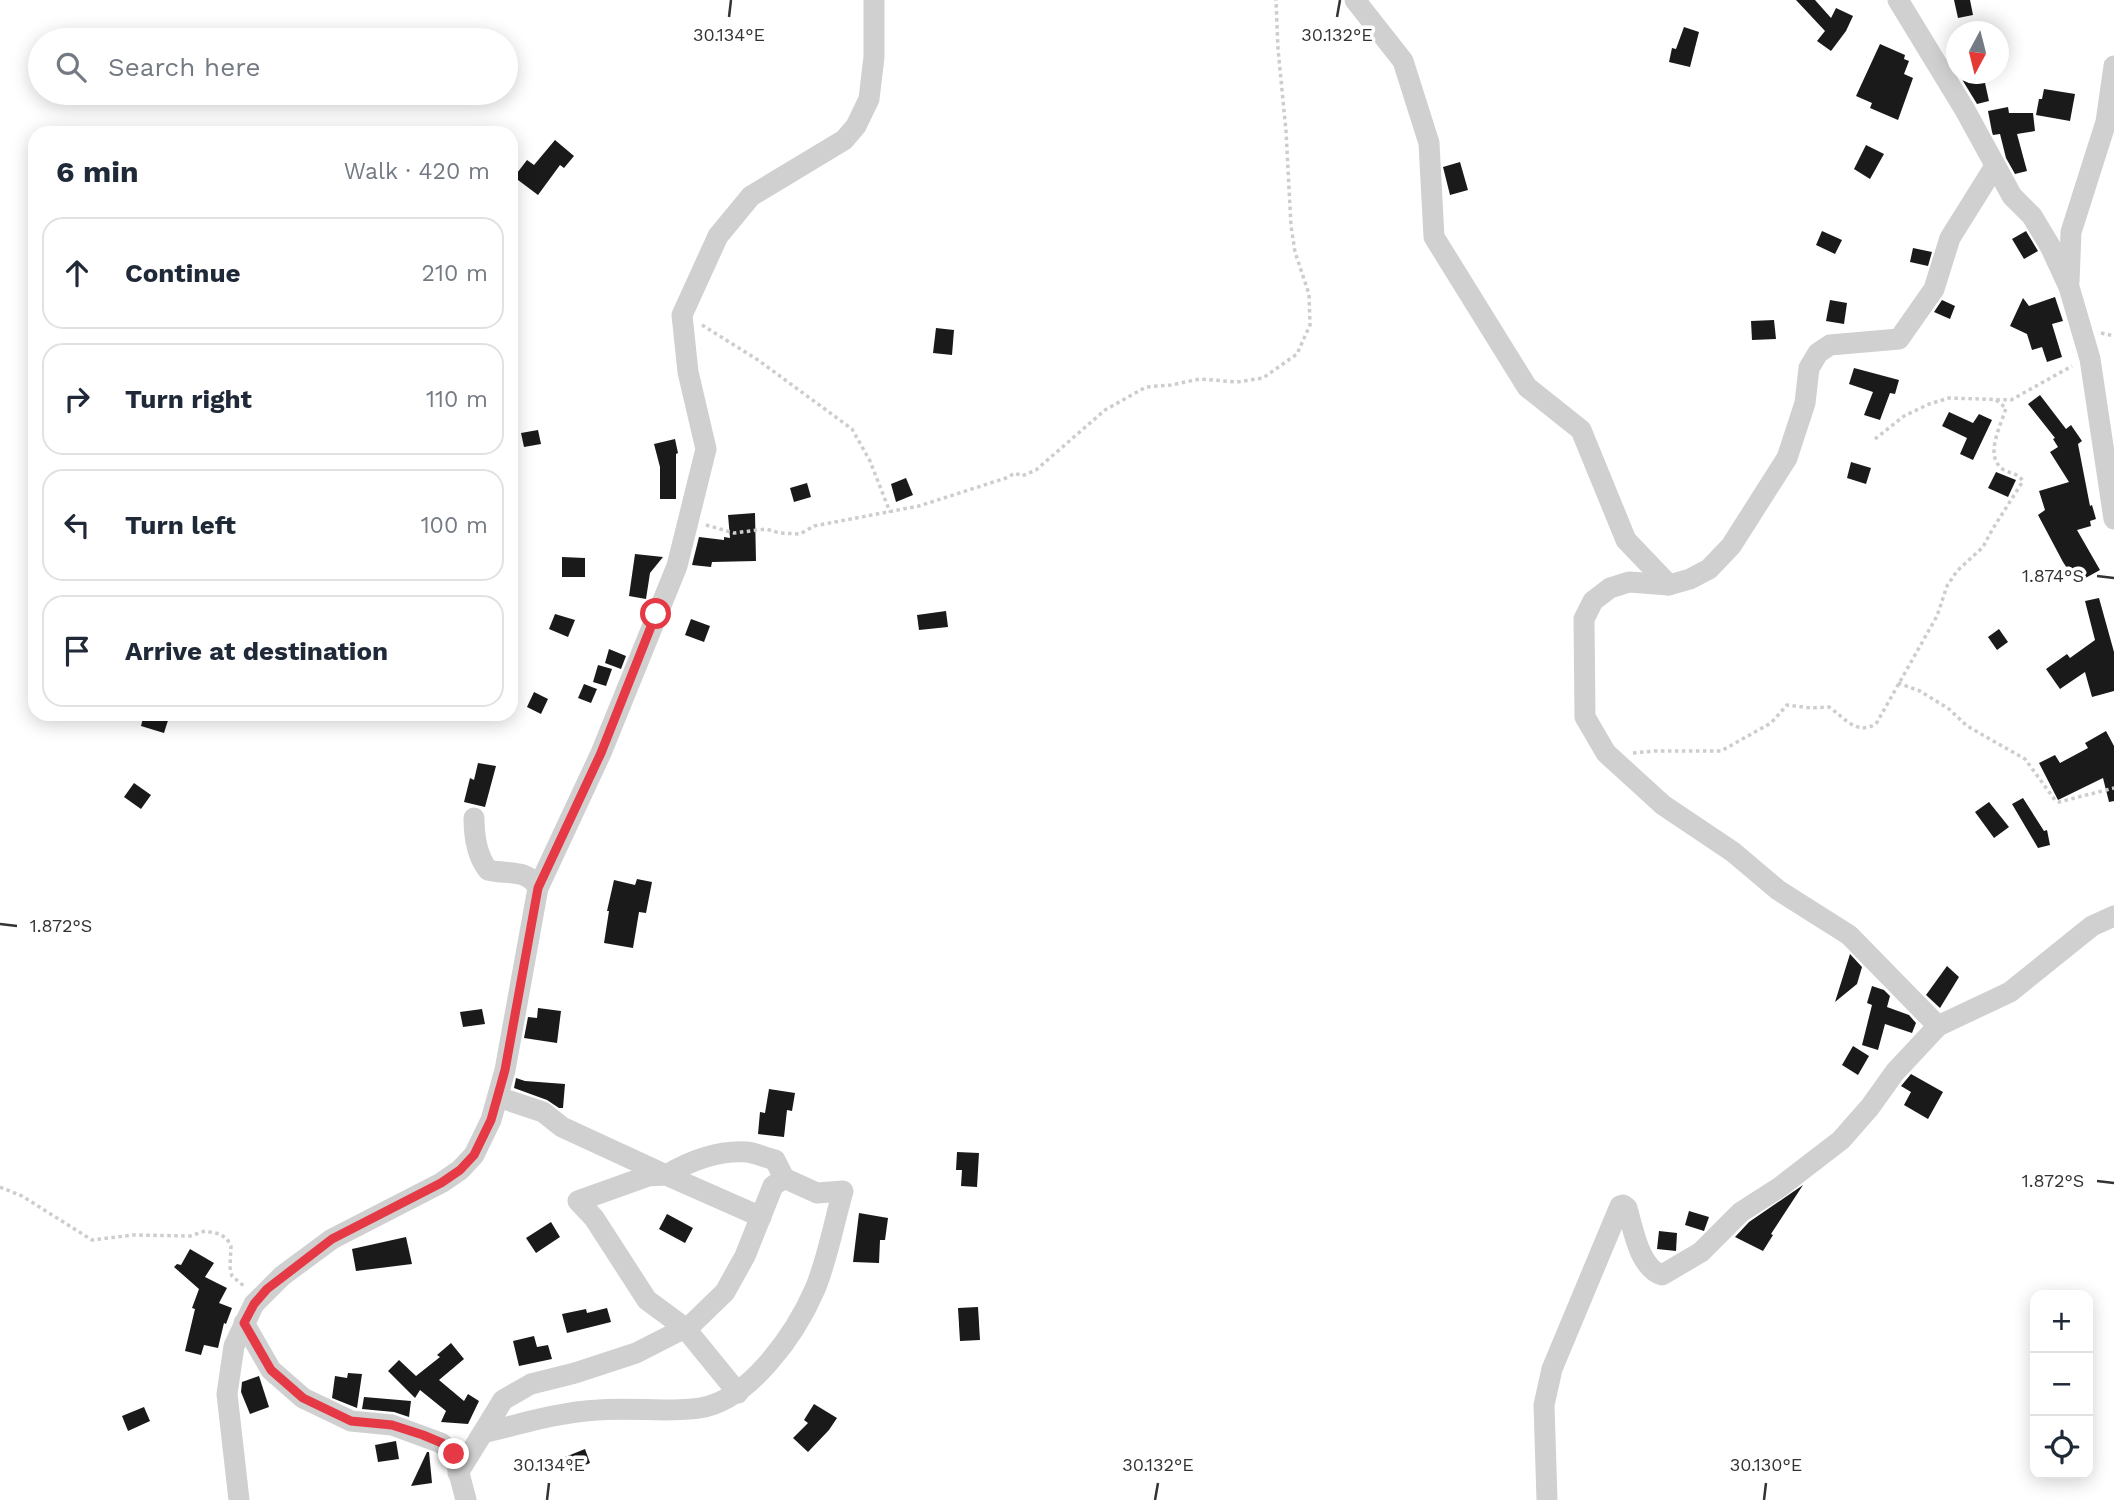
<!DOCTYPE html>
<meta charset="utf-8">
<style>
:root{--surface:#fff;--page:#f6f6f7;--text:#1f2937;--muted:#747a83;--line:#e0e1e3}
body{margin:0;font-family:"Work Sans",sans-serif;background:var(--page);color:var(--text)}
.controls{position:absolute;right:21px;bottom:21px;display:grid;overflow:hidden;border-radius:14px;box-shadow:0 4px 18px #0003}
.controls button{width:63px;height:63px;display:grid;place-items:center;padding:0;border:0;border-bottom:2px solid var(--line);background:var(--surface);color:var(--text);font:35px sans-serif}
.compass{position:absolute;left:1946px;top:21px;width:63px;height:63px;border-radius:50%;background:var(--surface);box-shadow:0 4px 18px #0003;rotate:187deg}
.stop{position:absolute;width:21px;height:21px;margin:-16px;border:5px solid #e63946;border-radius:50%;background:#fff}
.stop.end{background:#e63946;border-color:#fff;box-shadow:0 2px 7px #0008}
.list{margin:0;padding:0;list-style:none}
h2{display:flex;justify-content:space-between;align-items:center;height:91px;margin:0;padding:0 28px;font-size:30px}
h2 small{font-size:23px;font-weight:400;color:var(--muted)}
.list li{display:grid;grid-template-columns:46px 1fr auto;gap:21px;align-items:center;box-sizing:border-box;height:112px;margin:0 14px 14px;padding:0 14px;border:2px solid var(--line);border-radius:21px}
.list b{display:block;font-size:26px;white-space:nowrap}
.list em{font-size:23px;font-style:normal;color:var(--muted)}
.icon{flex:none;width:38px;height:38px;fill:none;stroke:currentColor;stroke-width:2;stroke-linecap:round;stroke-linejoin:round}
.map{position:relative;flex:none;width:2114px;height:1500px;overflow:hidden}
.search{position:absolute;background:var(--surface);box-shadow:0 4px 18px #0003;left:28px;top:28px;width:490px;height:77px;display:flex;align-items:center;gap:18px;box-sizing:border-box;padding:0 24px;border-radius:38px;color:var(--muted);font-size:26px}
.panel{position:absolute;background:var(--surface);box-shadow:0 4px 18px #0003;left:28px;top:126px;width:490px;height:595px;border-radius:21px}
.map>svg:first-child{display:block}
.building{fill:#1a1a1a}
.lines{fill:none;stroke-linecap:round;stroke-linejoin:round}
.path{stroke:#cdcdcd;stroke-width:3.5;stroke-dasharray:3.5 3.5;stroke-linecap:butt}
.street{stroke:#d0d0d0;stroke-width:21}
.route{stroke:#e63946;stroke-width:9}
.ticks{fill:none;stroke:#333;stroke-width:2.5}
.ticks-label{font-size:18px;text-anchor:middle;fill:#333;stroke:#fff;stroke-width:7;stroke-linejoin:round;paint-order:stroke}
</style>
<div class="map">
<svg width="2114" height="1500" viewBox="0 0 2114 1500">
<rect width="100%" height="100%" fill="#fff"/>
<g class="building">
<path d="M1796,0H1815L1831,18L1836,8L1853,16L1846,31L1831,51L1817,41L1825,31Z"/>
<path d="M1954,0H1970L1973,15L1958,18Z"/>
<path d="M1684,27L1699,32L1690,67L1669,62L1672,48L1676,49Z"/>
<path d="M1880,44L1905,55L1904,59L1909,61L1904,74L1913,78L1898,120L1870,108L1872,103L1856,96Z"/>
<path d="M1961,74H1983L1989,101L1977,104L1963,81Z"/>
<path d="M2044,89L2075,94L2070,121L2036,115L2039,99H2042Z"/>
<path d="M2008,107L2009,113H2033L2035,131L2017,134L2027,171L2015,174L2006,158L2000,134L1993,135L1992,132L1988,111Z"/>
<path d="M555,140L574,156L564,168L560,165L538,195L514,177L527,160L534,165Z"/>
<path d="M1866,145L1884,154L1870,179L1854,169Z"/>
<path d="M1460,162L1468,190L1450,195L1443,167Z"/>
<path d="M1822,231L1842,240L1835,254L1816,245Z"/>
<path d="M2026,231L2038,251L2024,259L2012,239Z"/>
<path d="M1913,248L1932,252L1928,266L1910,262Z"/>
<path d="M2055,297L2063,321L2052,324L2062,357L2047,362L2042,347L2032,350L2027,334L2010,326L2023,298L2029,306Z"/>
<path d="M1830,300L1847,303L1844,324L1826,321Z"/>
<path d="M1942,300L1955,306L1950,319L1934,312Z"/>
<path d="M1774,320L1776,339L1752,340L1751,321Z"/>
<path d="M936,328L954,330L952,355L933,353Z"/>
<path d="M1854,368L1899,380L1895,394L1890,393L1880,420L1864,415L1873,392L1849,384Z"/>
<path d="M2040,395L2066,429L2071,425L2082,441L2078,444L2090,506L2092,505L2096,519L2090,521L2091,526L2077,530L2100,570L2080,581V579L2076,582L2063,562L2038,515L2045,510L2039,491L2069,482L2050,452L2058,447L2053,439L2055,438L2028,404Z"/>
<path d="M1949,412L1973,423L1979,414L1992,420L1973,460L1960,454L1967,438L1942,426Z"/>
<path d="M538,430L541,444L524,447L521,433Z"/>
<path d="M675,439L678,453L676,454V499H660V467L654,444Z"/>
<path d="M1851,462L1871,468L1866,484L1847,478Z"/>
<path d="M1996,472L2016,480L2008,497L1988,488Z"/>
<path d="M906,478L913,495L896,502L891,484Z"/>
<path d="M807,483L811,497L794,502L790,488Z"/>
<path d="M755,513L756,561L712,562L711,567L692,565L699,537L724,540V537L730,538L728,515Z"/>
<path d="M635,554L663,557L650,573L646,599L629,596Z"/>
<path d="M562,557L585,558V577H562Z"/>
<path d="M2099,598L2114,652V691L2092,697L2085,672L2060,689L2046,669L2067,654L2070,658L2095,640L2085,601Z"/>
<path d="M946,611L948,627L919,630L917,615Z"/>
<path d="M555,614L575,620L568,637L549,629Z"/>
<path d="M691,619L710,626L704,642L685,635Z"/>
<path d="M1999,629L2008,642L1997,650L1988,637Z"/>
<path d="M609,649L626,656L621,669L605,663Z"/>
<path d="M598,665L612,669L606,686L593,682Z"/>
<path d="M584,684L597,689L591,703L578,698Z"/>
<path d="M534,692L548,699L541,714L527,707Z"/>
<path d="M144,714H170L164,733L141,726Z"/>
<path d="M2106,731L2114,746V801L2109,802L2103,778L2058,800L2039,763L2055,755L2060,763L2088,748L2085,743Z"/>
<path d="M478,763L496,766L485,807L464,802L470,778L474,780Z"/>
<path d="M134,783L151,795L141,809L124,797Z"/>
<path d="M2023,798L2044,831L2047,830L2050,845L2038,848L2012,804Z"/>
<path d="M1989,802L2009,827L1994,838L1975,812Z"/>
<path d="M637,879L652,882L646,913L639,912L633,948L604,943L609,911H607L614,880L635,885Z"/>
<path d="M1850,954L1862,967L1857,984L1835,1002Z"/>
<path d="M1947,966L1959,977L1940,1008L1926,995Z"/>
<path d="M1872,986L1884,990L1890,996L1887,1007L1909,1015L1916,1023L1912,1033L1885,1024L1878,1050L1862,1045L1872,1005L1867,1003Z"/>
<path d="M538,1008L561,1011L557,1043L524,1038L528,1017L537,1018Z"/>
<path d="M482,1009L485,1024L463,1027L460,1012Z"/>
<path d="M1853,1046L1869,1056L1858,1075L1842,1065Z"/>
<path d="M1911,1074L1943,1092L1928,1119L1904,1105L1911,1092L1901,1086Z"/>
<path d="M516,1078L525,1081L565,1084L563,1108H559L547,1100L514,1088Z"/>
<path d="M769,1089L795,1093L792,1111L787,1110L784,1137L758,1134L760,1112L765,1113Z"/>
<path d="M957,1152L979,1153L977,1187L961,1186L962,1170H956Z"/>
<path d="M1803,1185L1771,1234L1773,1235L1763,1251L1735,1237L1749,1222Z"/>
<path d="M1689,1211L1709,1217L1704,1231L1685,1225Z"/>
<path d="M859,1213L888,1218L885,1240H880L879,1263L853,1262Z"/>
<path d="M667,1214L693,1228L685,1243L659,1229Z"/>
<path d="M551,1222L560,1237L536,1253L526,1238Z"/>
<path d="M1659,1231L1677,1233L1676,1251L1657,1249Z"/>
<path d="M406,1237L412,1264L356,1271L352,1249Z"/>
<path d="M190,1249L214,1263L205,1277L227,1288L219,1303L232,1308L226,1324L224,1323L218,1348L204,1345L201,1355L185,1351L195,1309L192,1308L199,1289L174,1267L177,1264L181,1265Z"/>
<path d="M978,1307L980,1340L960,1341L958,1308Z"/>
<path d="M607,1308L611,1322L567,1333L562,1314L586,1309L587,1313Z"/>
<path d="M534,1336L537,1347L548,1345L552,1359L519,1366L513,1341Z"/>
<path d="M451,1343L464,1359L439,1380L464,1401L468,1394L479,1401L468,1424L441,1422L446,1411L420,1390L415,1398L388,1371L399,1360L416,1376L440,1357L437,1355Z"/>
<path d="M348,1373L362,1374L357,1408L332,1398L335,1376L347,1378Z"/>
<path d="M259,1376L269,1407L250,1414L241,1392L242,1382Z"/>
<path d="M364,1397L411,1401L409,1417L394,1412L362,1409Z"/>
<path d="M814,1404L837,1418L829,1430L808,1452L793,1438L808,1423L804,1420Z"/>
<path d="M144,1407L150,1421L128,1431L122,1416Z"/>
<path d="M396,1441L399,1459L378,1462L375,1445Z"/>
<path d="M585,1449L590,1463L571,1471L565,1457Z"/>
<path d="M427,1452H429L432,1483L411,1486Z"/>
</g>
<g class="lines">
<g class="path">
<path d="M702,325L758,360L852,429L870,461L890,512"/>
<path d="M2101,333L2114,336"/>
<path d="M1875,439L1904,416L1929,404L1949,398L2011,400L2072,366"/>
<path d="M706,525L734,533L766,529L780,533L800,534L814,526L919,506L1006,478L1015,473L1022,476L1036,470L1105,410L1146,387L1171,385L1200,379L1237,382L1263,378L1297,354L1310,325L1309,294L1295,252L1291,226L1286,131L1278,49L1276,0"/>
<path d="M1898,683L1920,691L1949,709L1967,726L2025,759L2055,800L2059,802L2114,788"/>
<path d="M1633,753L1655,751H1721L1771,723L1787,705L1811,708L1829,707C1846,719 1856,735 1876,724L1937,616L1947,586L1957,571L1983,547L1992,530L2023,481C2017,473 2012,474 2004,470C1983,457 2001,426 2006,408L1996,400"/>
<path d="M0,1187L22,1196L92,1240L133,1235L190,1236L205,1231L220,1234L227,1239L231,1246L230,1267L232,1276L245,1287"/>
</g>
<g class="street">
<path d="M1355,0L1403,61L1429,143L1434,237L1527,387L1581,430L1626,540L1669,585"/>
<path d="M1898,0L1965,110L2012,196L2032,216L2050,246L2069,287L2090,359L2114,519"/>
<path d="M2069,282L2071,232L2106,122L2114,66"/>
<path d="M474,818C474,835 477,856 488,870C507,875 528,868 538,888"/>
<path d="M1938,1026L1849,935L1778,890L1733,852L1663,805L1606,753L1585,717L1584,619L1593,601L1610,588L1629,582L1669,585L1690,579L1709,569L1731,546L1787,458L1805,403L1809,368L1818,353L1830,345L1899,339L1934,289L1950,238L1995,166"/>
<path d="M498,1097L543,1112L562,1127L666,1175C690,1161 719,1150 747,1152C756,1153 766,1158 775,1160L784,1178"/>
<path d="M244,1323L271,1370L303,1398L351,1421L392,1425L441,1443L454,1454L466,1500"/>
<path d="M738,1393L685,1328L647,1300L594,1218L578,1201L648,1176L666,1175L761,1217"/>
<path d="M458,1473L503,1400L531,1384L575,1373L636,1353L691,1325L725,1292L745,1256L773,1186L784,1178L817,1193L843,1191C834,1222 827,1261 815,1289C796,1333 750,1400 700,1408C666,1413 632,1407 598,1410C559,1412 521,1424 483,1433"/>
<path d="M239,1500L227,1394L234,1346L254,1304L282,1276L332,1239L441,1183L460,1170L474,1155L491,1120L505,1070L538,888L601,753L677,566L706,449L688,372L682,315L718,236L751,196L844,140L856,126L869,99L874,57V0"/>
<path d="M1547,1500L1544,1405L1552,1369L1620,1206L1623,1205L1627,1208C1633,1228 1639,1268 1662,1275L1701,1252L1741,1212L1780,1187L1841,1140L1870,1107L1895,1072L1938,1026L2010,992L2092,926L2114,916"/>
</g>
</g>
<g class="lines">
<path class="route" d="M454,1454L442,1443L423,1435L392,1425L351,1421L303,1398L271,1370L244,1323L254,1304L267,1289L332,1239L441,1183L460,1170L474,1155L491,1120L505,1070L538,888L601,753L656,614"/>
</g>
<path class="ticks" d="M729,17L731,0M1337,17L1340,0M2097,576L2114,578M0,924L17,926M2097,1181L2114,1183M547,1500L549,1483M1155,1500L1158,1483M1764,1500L1766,1483"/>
<g class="ticks-label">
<text x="729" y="41">30.134°E</text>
<text x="1337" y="41">30.132°E</text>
<text x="2053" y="582">1.874°S</text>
<text x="61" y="932">1.872°S</text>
<text x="2053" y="1187">1.872°S</text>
<text x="549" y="1471">30.134°E</text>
<text x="1158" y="1471">30.132°E</text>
<text x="1766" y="1471">30.130°E</text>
</g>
</svg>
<div class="controls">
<button>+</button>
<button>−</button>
<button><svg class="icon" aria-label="locate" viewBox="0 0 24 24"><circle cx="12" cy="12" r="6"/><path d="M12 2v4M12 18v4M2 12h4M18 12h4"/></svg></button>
</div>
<svg class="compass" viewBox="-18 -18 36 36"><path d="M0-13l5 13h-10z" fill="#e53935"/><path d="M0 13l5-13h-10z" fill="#747a83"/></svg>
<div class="stop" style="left:656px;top:614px"></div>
<div class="stop end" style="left:454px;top:1454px"></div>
<div class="search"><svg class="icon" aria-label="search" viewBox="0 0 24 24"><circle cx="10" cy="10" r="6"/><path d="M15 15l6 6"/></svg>Search here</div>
<section class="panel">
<h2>6 min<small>Walk · 420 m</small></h2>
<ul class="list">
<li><svg class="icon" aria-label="ahead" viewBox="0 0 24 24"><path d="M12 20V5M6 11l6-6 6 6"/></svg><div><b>Continue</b></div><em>210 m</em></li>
<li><svg class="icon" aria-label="right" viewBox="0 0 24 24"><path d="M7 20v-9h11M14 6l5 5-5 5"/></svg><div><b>Turn right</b></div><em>110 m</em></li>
<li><svg class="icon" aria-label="left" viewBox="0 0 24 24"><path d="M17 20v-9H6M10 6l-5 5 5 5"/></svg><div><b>Turn left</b></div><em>100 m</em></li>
<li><svg class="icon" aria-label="arrive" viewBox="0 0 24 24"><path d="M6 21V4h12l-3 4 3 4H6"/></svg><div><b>Arrive at destination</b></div></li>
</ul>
</section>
</div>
